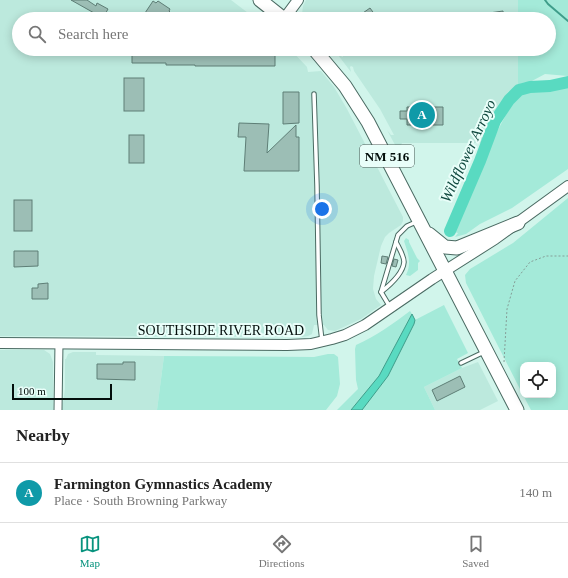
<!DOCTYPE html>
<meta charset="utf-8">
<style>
:root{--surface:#fff;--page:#f6f6f6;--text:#222;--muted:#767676;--line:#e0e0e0;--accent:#08937e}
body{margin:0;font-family:"Times New Roman",serif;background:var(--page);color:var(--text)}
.controls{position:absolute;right:12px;bottom:12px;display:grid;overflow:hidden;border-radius:8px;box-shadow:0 2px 10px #0003}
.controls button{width:36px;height:36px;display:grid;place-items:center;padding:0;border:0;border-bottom:1px solid var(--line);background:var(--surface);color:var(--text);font:20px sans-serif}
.scale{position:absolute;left:12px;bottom:10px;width:100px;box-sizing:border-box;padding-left:4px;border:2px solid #030e0b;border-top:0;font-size:11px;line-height:14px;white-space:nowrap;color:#030e0b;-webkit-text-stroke:3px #e9fef9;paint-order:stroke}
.you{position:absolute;left:322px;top:209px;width:14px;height:14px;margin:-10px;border:3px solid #fff;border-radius:50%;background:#1a73e8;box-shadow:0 0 0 6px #1a73e833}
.badge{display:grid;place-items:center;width:26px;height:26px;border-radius:50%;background:var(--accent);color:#fff;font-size:13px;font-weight:700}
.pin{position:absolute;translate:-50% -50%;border:2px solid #fff;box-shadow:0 1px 4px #0006}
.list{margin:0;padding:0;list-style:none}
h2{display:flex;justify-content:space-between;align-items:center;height:52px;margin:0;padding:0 16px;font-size:17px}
h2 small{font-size:13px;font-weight:400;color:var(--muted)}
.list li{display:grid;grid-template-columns:26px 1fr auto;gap:12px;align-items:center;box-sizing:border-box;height:60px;padding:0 16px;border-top:1px solid var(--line)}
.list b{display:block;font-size:15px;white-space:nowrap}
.list p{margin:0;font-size:13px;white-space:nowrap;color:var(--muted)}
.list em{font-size:13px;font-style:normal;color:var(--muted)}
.icon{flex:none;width:22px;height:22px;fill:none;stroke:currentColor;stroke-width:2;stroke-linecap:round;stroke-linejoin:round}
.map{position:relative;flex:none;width:568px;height:410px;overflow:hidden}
.search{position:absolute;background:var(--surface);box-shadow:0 2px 10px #0003;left:12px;right:12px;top:12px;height:44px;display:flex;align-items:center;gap:10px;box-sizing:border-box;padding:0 14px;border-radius:22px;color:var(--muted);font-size:15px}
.sheet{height:112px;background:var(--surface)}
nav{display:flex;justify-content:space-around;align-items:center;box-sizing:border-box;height:56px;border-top:1px solid var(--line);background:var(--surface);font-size:11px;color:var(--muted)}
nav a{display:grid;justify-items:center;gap:2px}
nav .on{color:var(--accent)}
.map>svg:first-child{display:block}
.built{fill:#bce9dd}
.green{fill:#a4ead9}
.water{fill:#59dac1;stroke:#3f9d8a}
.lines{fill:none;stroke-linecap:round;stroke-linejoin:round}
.stream{stroke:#3f9d8a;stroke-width:2}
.river{stroke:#59dac1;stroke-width:12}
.building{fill:#9cbeb5;stroke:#5e7e76}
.lane-casing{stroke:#4a6a62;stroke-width:5.5}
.street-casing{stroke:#4a6a62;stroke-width:9}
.secondary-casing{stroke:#4a6a62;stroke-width:12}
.highway-casing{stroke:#4a6a62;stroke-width:15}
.path{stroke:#859f98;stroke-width:1;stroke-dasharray:2 2;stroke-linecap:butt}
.lane{stroke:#fff;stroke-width:3.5}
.street{stroke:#fff;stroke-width:7}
.secondary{stroke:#fff;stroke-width:10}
.highway{stroke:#fff;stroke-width:13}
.labels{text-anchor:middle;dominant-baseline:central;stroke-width:4;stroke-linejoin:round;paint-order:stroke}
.shield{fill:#e9fef9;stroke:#485652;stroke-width:1}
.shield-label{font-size:13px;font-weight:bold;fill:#030e0b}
.street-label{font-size:14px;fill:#030e0b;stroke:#e9fef9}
.water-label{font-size:15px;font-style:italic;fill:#0f483e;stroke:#e9fef9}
</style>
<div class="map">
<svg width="568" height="410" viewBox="0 0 568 410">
<rect width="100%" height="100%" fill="#d1f5eb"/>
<g class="built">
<path d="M0,0H231L256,19H19V49H290L307,67L308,72L321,71L334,87L347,109L403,217V221L401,225L389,233L385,237L381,246L374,276L373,289L376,299L381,305L361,319L335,331L328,330L324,325H314L312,334L308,336L302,337L0,336Z"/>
<path d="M306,0H518V19H308L302,14L303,6Z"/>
<path d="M336,49H518V85L508,92L497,107L492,116L482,143H402L399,149L400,154L387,130L391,135H394L380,109L354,71L353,67L351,66L350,67L351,72L338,55L343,57V54L340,53Z"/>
<path d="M0,350H44L50,354L53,362V410H0Z"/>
<path d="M73,352H96V355L164,356L157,410H62L65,389V359H66L68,354Z"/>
<path d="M478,362L498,401L480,410H435L424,387L462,368Z"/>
</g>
<g class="green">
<path d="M518,0H568V76L545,74L530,82L522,83L518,85V49H549V19H518Z"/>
<path d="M568,86V169L512,208L480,224L466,234L455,237L458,233L454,232C464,208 504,103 523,93C531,89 541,90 550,89C556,89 562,87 568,86Z"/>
<path d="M568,198V410H531L523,395H553V365H523V395L466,283L465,275L470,269L513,243Z"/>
<path d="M406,238L409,240V242L417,258L420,261L418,263V270L410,276L406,275C412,263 408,253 404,241Z"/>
<path d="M444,305L468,353L457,359L462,368L424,387L435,410H362L371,397L409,333L415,320Z"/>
<path d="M410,311L412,314L379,376L351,410H337L358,389L356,380L355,349L356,345C376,336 393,324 410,311Z"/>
<path d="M328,354H334L338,357L340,384L337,396L326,410H157L164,356L314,357Z"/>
</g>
<path class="water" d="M412,314L415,320L414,324L388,376L362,410H351L379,376Z"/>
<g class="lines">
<path class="stream" d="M545,0L548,4L568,21"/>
<path class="river" d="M450,231L480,161L495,121L509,100L519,90L530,87L550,86L568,82"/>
</g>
<g class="building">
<path d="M71,0H87L96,6L97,3L108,9L103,18Z"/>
<path d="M153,1L156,3L158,1L170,9L169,11L171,13L167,19H147L143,16Z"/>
<path d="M370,8L378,19H363L360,15Z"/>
<path d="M503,11L504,19H489V13Z"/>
<path d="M132,49H143V54L275,55V66H195V65H166V63H132Z"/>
<rect x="124" y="78" width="20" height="33"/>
<path d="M283,92H299V123L283,124Z"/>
<path d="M407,107H443V125H407V119H400V111H407Z"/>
<path d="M239,123L269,124L267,153L296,125V137H299V171H244L246,137H238Z"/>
<rect x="129" y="135" width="15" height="28"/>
<rect x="14" y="200" width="18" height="31"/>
<path d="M14,251H38V266L14,267Z"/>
<path d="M382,256L388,257L386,264L381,263Z"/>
<path d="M394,259L398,260L396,267L392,266Z"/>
<path d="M48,283V299H32V288H38V284Z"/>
<path d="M123,362H135V380L97,379V364H123Z"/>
<path d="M460,376L465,387L437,401L432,390Z"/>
</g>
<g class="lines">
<g class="lane-casing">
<g id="lane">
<path d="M314,94L317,186L319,315L322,341"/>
<path d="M381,292C390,285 403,274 404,262C404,256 399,248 396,242"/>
<path d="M390,307L381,292L398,235L407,226L416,222"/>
<path d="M461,363L484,352"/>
</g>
</g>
<g class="street-casing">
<path id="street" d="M58,410L59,343"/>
</g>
<g class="secondary-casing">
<g id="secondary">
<path d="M284,19L298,0"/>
<path d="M0,343L287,345L311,344L332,339L345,335L365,325L432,279L495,239L568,186"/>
</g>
</g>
<g class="highway-casing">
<g id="highway">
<path d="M260,0L284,19"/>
<path d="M314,49L345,86L368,122L517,410"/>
<path d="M429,234L445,247L457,248L518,223"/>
</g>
</g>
<path class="path" d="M504,362L507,309L515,281L530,262L546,256H568"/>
<use href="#lane" class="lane"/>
<use href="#street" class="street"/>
<use href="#secondary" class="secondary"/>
<use href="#highway" class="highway"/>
</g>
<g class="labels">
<rect class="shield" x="360" y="145" width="54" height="22" rx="3"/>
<g class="shield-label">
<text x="387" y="156">NM 516</text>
</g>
<g class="street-label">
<text x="221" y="330">SOUTHSIDE RIVER ROAD</text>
</g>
<g class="water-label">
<text transform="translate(468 151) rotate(-65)">Wildflower Arroyo</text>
</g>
</g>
</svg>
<div class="controls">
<button><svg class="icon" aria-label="locate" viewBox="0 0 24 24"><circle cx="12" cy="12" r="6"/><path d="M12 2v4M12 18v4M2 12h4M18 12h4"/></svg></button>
</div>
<div class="scale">100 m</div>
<div class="you"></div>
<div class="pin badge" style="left:422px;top:115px;background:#0f9aa8">A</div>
<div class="search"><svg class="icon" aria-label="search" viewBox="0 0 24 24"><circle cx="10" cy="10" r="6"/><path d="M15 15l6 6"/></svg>Search here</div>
</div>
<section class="sheet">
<h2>Nearby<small></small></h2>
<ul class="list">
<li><span class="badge" style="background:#0f9aa8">A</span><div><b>Farmington Gymnastics Academy</b><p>Place · South Browning Parkway</p></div><em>140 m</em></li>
</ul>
</section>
<nav>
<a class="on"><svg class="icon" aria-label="map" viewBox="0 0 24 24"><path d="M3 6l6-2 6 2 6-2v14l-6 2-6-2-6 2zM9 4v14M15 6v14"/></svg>Map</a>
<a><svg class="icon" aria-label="directions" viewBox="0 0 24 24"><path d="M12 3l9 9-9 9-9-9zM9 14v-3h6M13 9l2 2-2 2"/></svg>Directions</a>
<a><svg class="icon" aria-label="saved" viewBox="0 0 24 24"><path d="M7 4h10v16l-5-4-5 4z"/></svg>Saved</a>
</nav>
